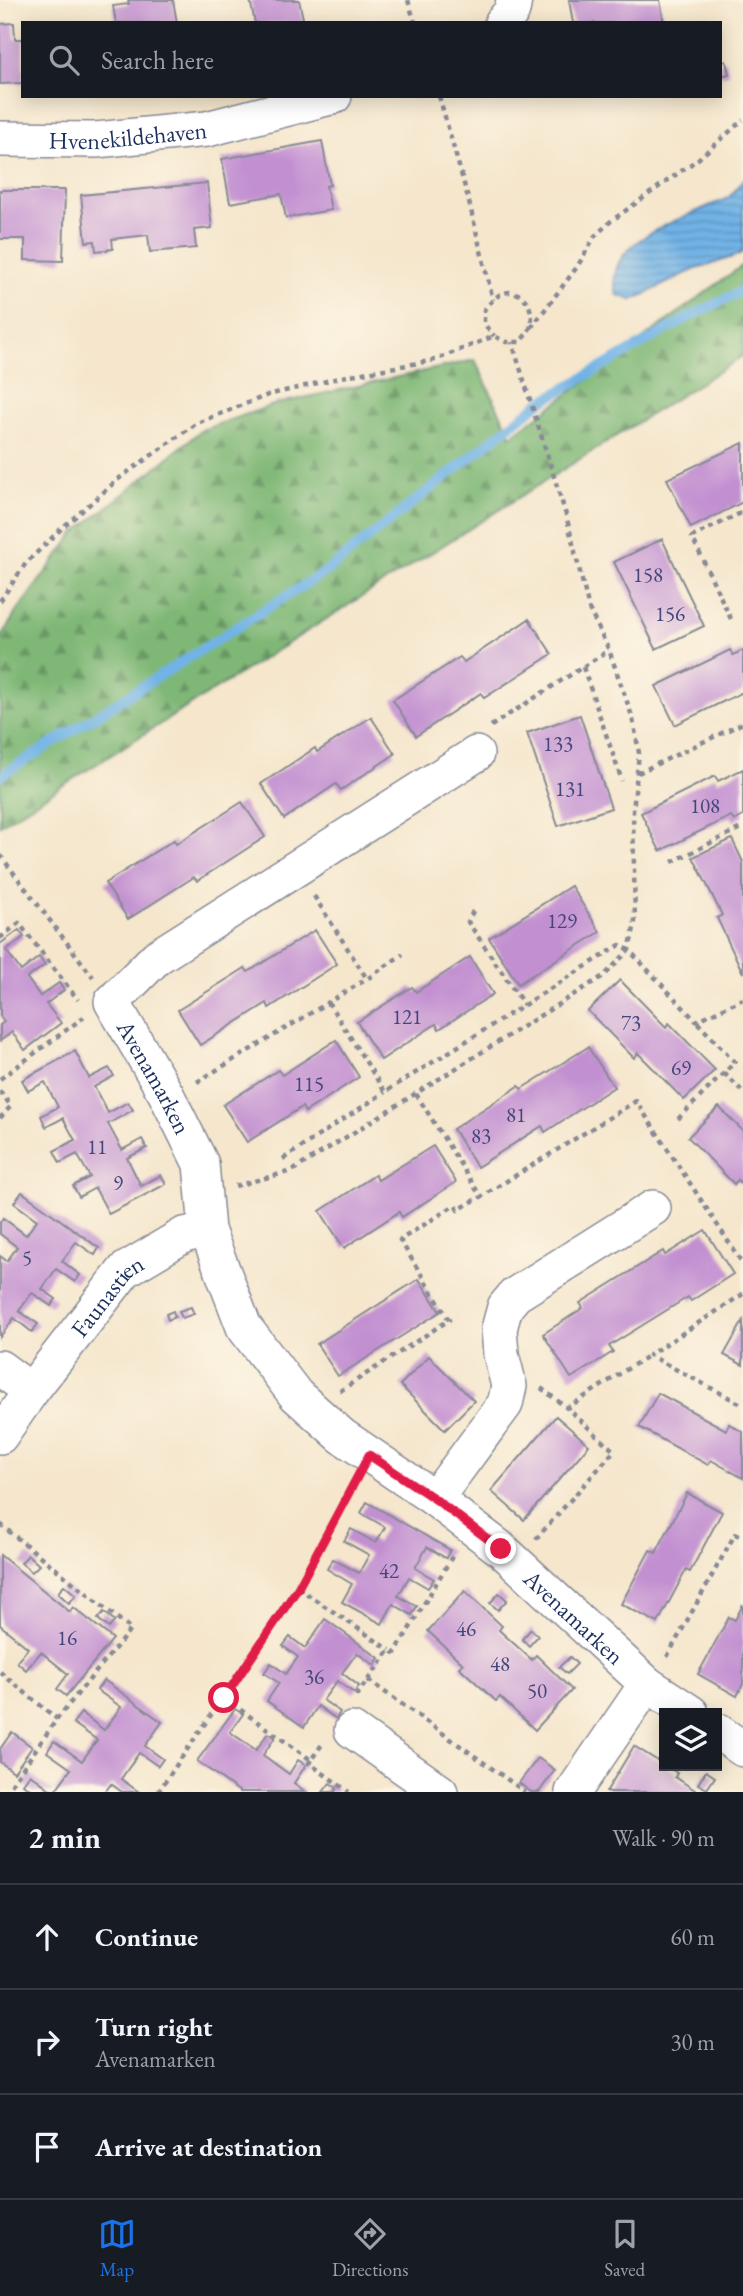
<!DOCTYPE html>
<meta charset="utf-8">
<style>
:root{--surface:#171b24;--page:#242831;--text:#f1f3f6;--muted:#9ea1a6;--line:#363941;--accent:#1a73e8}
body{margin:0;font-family:"EB Garamond",serif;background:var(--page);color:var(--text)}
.controls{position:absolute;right:21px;bottom:21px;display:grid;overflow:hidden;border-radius:0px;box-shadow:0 4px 18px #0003}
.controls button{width:63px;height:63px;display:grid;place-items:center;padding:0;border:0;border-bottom:2px solid var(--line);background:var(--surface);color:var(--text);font:35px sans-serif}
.stop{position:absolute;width:21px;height:21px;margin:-16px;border:5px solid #e11d48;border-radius:50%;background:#fff}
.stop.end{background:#e11d48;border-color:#fff;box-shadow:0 2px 7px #0008}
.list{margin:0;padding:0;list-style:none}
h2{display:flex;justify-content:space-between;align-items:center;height:91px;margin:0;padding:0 28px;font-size:30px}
h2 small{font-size:23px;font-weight:400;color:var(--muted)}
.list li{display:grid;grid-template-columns:46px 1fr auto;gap:21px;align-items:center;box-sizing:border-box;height:105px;padding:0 28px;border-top:2px solid var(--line)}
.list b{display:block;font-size:26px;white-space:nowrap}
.list p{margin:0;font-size:23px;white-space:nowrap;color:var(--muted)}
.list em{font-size:23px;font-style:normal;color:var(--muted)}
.icon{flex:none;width:38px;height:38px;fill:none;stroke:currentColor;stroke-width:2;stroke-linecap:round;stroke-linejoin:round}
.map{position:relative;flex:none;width:743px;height:1792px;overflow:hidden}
.search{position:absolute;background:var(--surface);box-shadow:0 4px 18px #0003;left:21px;right:21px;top:21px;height:77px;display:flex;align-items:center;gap:18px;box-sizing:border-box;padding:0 24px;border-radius:0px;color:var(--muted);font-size:26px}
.sheet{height:406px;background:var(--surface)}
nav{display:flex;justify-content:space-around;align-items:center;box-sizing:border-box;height:98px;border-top:2px solid var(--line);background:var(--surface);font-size:19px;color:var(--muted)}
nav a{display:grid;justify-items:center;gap:4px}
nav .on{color:var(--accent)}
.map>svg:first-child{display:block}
.forest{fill:url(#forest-firs);stroke:#4d746a;stroke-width:2}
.water{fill:url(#water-rules);stroke:#4671a2;stroke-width:2}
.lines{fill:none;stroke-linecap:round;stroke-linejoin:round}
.stream{stroke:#71b3e6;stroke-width:10}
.building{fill:#c290d1}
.minor-casing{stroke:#888a95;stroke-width:38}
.path{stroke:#888a95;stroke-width:4.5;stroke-dasharray:5 5;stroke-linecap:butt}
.minor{stroke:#fff;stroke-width:35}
.route{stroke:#e11d48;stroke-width:9}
.labels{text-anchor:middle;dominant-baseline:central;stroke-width:5;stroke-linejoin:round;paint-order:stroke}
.number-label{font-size:21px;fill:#45477b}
.street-label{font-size:24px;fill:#1b2f5e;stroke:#fcf5e5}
</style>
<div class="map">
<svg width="743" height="1792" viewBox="0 0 743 1792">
<defs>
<pattern id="forest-firs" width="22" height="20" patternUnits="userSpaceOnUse" patternTransform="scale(1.75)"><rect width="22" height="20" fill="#7fb876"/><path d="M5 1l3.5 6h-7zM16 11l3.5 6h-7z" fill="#679664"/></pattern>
<pattern id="water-rules" width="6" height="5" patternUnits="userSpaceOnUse" patternTransform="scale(1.75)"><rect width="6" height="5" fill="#71b3e6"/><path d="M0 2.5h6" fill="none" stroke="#5c92be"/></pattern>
</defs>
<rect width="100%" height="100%" fill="#fcf5e5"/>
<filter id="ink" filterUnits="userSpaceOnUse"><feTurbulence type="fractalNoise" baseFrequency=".0143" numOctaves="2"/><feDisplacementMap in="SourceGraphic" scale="14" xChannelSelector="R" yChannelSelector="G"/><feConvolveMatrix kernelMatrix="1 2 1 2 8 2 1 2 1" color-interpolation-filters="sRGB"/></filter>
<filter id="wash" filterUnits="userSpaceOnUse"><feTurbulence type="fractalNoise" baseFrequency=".00686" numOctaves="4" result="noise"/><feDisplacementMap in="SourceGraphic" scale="28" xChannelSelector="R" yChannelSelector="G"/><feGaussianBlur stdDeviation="1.57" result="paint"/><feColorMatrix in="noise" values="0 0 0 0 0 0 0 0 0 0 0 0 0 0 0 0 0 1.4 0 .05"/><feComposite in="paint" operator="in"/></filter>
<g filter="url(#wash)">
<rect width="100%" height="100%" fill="#f5e6cc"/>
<path class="forest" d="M743,265V356L0,825V640L15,614L74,534L202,430L276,404L475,360L511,436Z"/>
<path class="water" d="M743,180V252C726,261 709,264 691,271C671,280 652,292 632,300L617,295C601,243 673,223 709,206C715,203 724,201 729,197C734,193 739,185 743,180Z"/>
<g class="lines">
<path class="stream" d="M0,776L328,570L539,403L691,316L743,290"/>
</g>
<g id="blocks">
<g class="building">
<path d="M128,0H173L177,23H116L113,6L129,4Z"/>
<path d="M250,0H299L304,23H255Z"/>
<path d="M569,0H660L664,23H573Z"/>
<path d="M14,23L15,39H23V83L0,84V24Z"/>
<path d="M726,61L729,74L720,76V62Z"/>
<path d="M322,141L330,185L326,186L331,210L286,218L281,194L230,203L222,159Z"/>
<path d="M207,183L212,228L194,230L196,248L150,252L148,235L112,239L113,249L96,251L95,241L86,242L81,195Z"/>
<path d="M0,190H65L63,261L25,260V239H0Z"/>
<path d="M743,443V502L691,528L667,479Z"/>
<path d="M662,539L704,626L656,649L614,562Z"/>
<path d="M529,619L552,654L484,698L481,693L416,736L393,700L460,657L464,662Z"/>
<path d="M730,650L733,655L743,650V692L675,725L656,686Z"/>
<path d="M580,715L611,808L558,826L527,733Z"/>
<path d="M371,717L395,754L341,790L336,784L284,819L261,784L315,748L317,752Z"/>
<path d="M743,769V816L734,821L731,816L660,851L641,813L715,776L718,781Z"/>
<path d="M242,802L265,837L197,881L194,877L128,919L105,883L174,840L176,844Z"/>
<path d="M732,839L743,862V973L717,918L722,915L693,857Z"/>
<path d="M571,886L600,932L518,984L489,938Z"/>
<path d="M19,930L24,937L6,950L21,971L39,957L45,965L27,978L40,996L59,983L64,990L46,1004L61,1023L25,1050L12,1032L0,1041V1025L4,1022L0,1016V944Z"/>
<path d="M315,930L337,964L269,1008L267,1003L200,1045L178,1010L245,968L248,972Z"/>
<path d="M470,957L493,994L439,1029L436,1024L381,1060L357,1022L412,987L416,992Z"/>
<path d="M620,980L666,1027L669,1023L715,1070L684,1100L638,1053L634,1058L588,1011Z"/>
<path d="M336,1040L359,1077L305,1112L302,1107L247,1142L223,1105L278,1070L282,1075Z"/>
<path d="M588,1047L614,1087L545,1132L542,1126L477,1167L453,1129L519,1086L521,1089Z"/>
<path d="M75,1051L89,1078L109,1068L114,1076L94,1087L108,1113L128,1102L133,1110L108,1124L122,1150L142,1139L147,1148L127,1158L141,1186L161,1175L166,1184L109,1214L95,1188L79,1197L73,1186L90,1177L77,1154L60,1163L54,1151L75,1140L63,1118L46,1127L41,1116L58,1107L45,1082L28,1091L22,1080Z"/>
<path d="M719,1107L743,1131V1185L738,1180L734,1184L688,1137Z"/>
<path d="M433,1146L456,1182L402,1217L399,1212L344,1248L320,1211L375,1175L378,1180Z"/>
<path d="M22,1192L99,1248L95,1255L76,1242L62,1261L80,1275L75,1282L56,1269L42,1289L56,1299L51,1306L32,1293L19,1311L38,1324L32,1332L14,1318L0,1337V1256L7,1261L17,1247L0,1234V1222L3,1218L26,1235L37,1220L14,1203Z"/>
<path d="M705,1230L733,1274L691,1301L688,1297L609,1346L613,1352L571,1378L543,1334L583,1308L580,1303L663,1251L665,1255Z"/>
<path d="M419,1279L440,1312L338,1376L317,1344Z"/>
<path d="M191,1307L194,1314L182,1318L179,1311Z"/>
<path d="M173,1311L175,1317L168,1320L166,1314Z"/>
<path d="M743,1321V1365L724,1355Z"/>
<path d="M429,1356L474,1401L445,1430L400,1385Z"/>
<path d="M658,1393L726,1430L729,1424L743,1432V1478L711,1460L708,1465L639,1427Z"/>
<path d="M556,1416L589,1445L524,1520L491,1491Z"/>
<path d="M687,1493L722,1512L690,1572L686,1570L658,1623L621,1604L650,1550L656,1553Z"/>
<path d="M367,1502L450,1550L446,1558L427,1547L415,1568L434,1579L428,1588L409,1577L398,1596L417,1606L412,1615L393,1604L382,1624L342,1602L352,1584L327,1569L333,1559L359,1573L369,1555L344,1541L351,1529L376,1543L385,1527L361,1513Z"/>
<path d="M0,1555L70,1612L73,1607L113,1639L66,1696L57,1689L68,1674L41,1652L26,1670L17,1662L28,1648L0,1625Z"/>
<path d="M28,1555L39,1565L32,1572L21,1563Z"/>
<path d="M64,1585L76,1595L69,1603L58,1593Z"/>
<path d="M465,1591L502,1626L499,1630L532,1660L536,1655L572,1690L535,1730L500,1697L496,1701L459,1667L463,1664L428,1631Z"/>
<path d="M499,1593L507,1600L498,1610L490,1603Z"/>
<path d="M743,1605V1684L737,1696L698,1674L729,1617L735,1620Z"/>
<path d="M104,1612L115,1621L109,1628L98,1619Z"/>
<path d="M325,1619L379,1658L374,1665L357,1653L342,1673L359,1686L354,1693L337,1681L323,1700L340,1712L336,1719L318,1706L304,1727L267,1701L279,1683L264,1673L271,1663L286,1674L298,1657L283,1646L290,1637L305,1648Z"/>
<path d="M531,1629L538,1636L529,1646L522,1639Z"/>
<path d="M570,1657L577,1664L567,1674L559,1667Z"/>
<path d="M104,1680L162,1722L145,1746L163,1759L158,1766L139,1753L121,1779L139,1792H122L111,1784L105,1792H34L23,1784L30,1774L54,1792L71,1769L47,1752L54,1741L82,1761L97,1740L73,1723L81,1713L104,1730L121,1707L97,1690Z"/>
<path d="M235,1709L243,1714L230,1732L256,1750L268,1733L275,1737L263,1755L289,1774L298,1760L306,1765L294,1783L306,1792H240L197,1761Z"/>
<path d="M12,1732L32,1747L14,1772L0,1762V1749Z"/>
<path d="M634,1746L677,1773L675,1777L698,1792H606Z"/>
<path d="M538,1758L555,1770L539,1792H531L519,1783Z"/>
<path d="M706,1771L715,1777L707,1789L698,1784Z"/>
<path d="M330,1783L337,1788L335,1792H323Z"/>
</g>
</g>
</g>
<g filter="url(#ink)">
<use href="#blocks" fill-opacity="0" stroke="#888a95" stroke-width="2"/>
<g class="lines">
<g class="minor-casing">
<g id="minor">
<path d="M502,23L512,11L514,0"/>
<path id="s1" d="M0,139L96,140L207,129L334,96"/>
<path id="s2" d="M476,754L157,957L112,1002L166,1094L201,1164L207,1230L244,1327L296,1395L342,1436L435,1499L501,1549L647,1684L691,1713"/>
<path d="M0,1368L31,1391"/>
<path id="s3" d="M0,1436L31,1391L125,1270L184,1235L207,1230"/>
<path d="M435,1499L505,1404L509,1386L501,1354L499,1329L505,1307L515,1295L653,1208"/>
<path d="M352,1730L440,1792"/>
<path d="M717,1731L743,1749"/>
<path d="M573,1792L647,1684"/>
</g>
</g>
<g class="path">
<path d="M408,0L415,23"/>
<path d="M439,96L468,198L493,300"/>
<path d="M531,328L577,267L595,236L611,221L698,159L743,120"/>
<path d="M0,601L26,563L62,528L121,477L197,423L268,395L351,375L435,360L494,336L506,342H520C523,338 528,333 530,328C537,310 522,285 501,294C495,297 489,304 484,310V324L494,336"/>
<path d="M731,619L692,537L743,512"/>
<path d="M583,667L622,781"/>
<path d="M491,726L609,650"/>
<path d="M638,773L743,723"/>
<path d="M0,855L93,977"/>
<path d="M672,862L743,827"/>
<path d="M314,896L367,979L403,954"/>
<path d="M473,911L468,922L524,1005"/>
<path d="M0,938L19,923L78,1000"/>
<path d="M328,1002L385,1092L620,945L629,950L696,1021L743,999"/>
<path d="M724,1073L743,1092"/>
<path d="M0,1079L84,1017"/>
<path d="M197,1082L367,979"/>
<path d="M0,1091L11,1106L0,1118"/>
<path d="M416,1094L481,1197L636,1101L743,1264"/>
<path d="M678,1119L735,1062L696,1021"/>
<path d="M283,1159L385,1092"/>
<path d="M235,1186L292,1171L605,975L629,950L635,924L633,811L639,753L633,719L609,650L589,609L566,515L512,342"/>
<path d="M743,1294L649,1355L743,1405"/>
<path d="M541,1388L567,1408"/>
<path d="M340,1391L449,1320L400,1240L455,1205L458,1210L480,1197"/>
<path d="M0,1524L131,1629L57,1719L6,1792"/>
<path d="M536,1539L614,1451L567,1408L649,1355"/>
<path d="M298,1588L390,1650"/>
<path d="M667,1657L735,1534L743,1537"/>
<path d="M0,1672L57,1719"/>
<path d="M368,1680L525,1792"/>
<path d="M356,1696L390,1650L395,1653L453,1555"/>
<path d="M224,1698L311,1760L323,1743"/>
<path d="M311,1760L309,1763L349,1792"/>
<path d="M158,1792L298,1588L354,1483"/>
</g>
<use href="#minor" class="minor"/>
</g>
</g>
<g class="lines" filter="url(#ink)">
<path class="route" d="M224,1698L298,1588L369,1455L435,1499L501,1549"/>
</g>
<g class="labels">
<g class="number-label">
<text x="648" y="574">158</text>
<text x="670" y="613">156</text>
<text x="558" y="743">133</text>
<text x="570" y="788">131</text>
<text x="705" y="805">108</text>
<text x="562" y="920">129</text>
<text x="407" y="1016">121</text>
<text x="631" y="1022">73</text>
<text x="681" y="1067">69</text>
<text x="309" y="1083">115</text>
<text x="516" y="1114">81</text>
<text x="481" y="1135">83</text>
<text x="97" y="1146">11</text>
<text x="118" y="1182">9</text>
<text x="27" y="1257">5</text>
<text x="389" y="1570">42</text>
<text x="466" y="1628">46</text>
<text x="67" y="1637">16</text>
<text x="500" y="1663">48</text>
<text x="314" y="1676">36</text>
<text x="537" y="1690">50</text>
</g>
<g class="street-label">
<text stroke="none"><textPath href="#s1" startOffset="128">Hvenekildehaven</textPath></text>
<text stroke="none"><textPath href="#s2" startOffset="528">Avenamarken</textPath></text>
<text stroke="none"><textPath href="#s3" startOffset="177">Faunastien</textPath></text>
<text stroke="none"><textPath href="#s2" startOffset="1239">Avenamarken</textPath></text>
</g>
</g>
</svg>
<div class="controls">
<button><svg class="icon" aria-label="layers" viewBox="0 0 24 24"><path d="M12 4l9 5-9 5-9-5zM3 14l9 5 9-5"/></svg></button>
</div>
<div class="stop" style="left:224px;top:1698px"></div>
<div class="stop end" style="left:501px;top:1549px"></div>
<div class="search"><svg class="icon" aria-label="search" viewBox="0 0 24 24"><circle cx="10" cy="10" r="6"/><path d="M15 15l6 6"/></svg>Search here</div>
</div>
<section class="sheet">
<h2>2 min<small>Walk · 90 m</small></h2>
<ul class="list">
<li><svg class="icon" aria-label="ahead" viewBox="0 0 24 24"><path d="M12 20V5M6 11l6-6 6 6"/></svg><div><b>Continue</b></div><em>60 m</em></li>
<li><svg class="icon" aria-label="right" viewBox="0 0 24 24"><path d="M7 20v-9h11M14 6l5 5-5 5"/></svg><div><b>Turn right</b><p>Avenamarken</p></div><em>30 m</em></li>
<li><svg class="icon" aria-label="arrive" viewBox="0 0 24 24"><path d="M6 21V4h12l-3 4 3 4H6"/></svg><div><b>Arrive at destination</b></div></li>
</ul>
</section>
<nav>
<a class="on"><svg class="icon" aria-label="map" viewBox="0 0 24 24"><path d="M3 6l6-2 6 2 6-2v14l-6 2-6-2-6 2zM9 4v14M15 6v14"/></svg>Map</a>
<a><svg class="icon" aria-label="directions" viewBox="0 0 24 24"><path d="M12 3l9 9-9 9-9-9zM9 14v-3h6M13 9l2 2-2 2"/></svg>Directions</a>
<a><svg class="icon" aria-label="saved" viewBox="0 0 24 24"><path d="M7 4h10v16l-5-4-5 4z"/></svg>Saved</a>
</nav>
